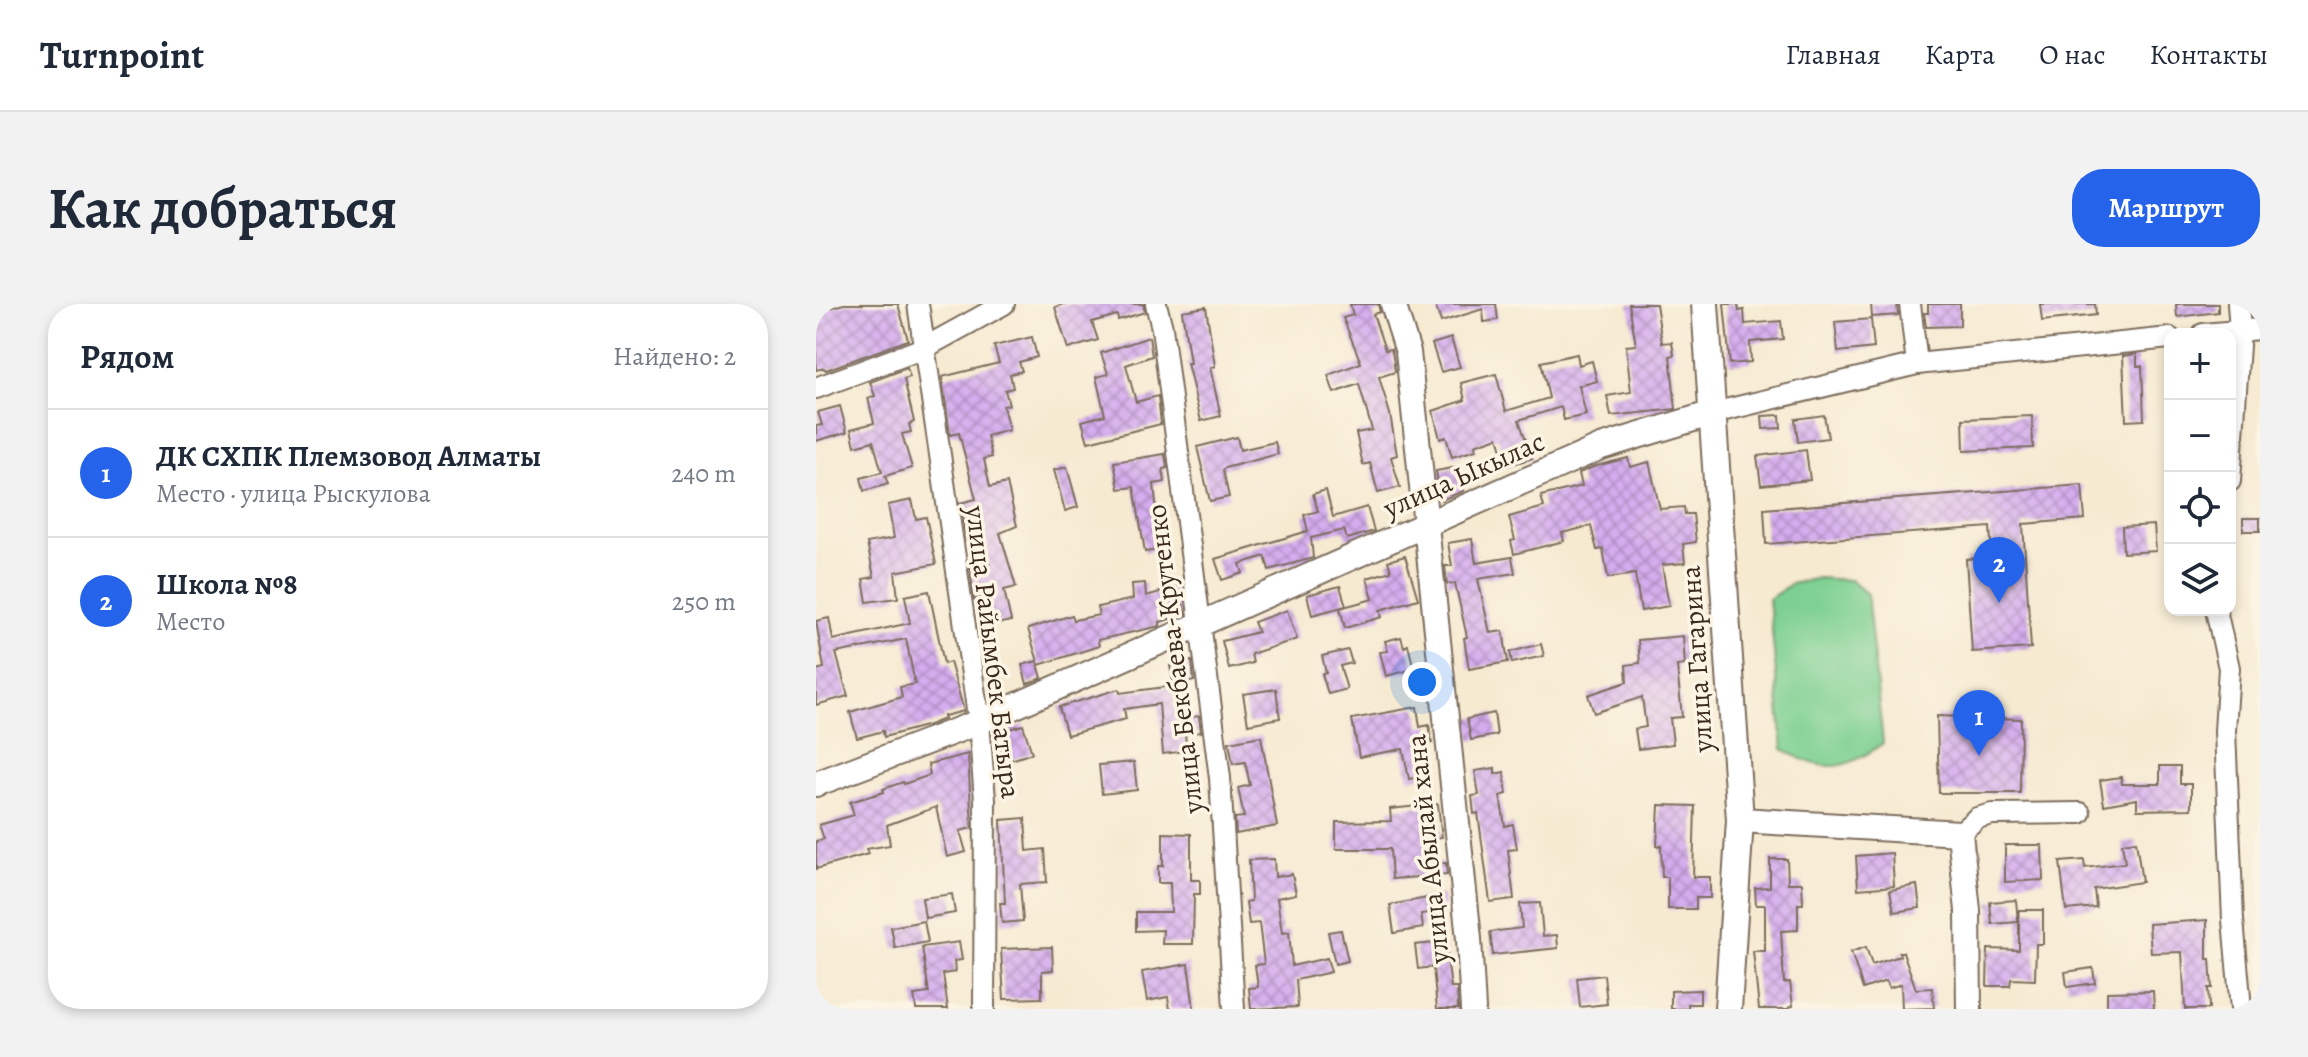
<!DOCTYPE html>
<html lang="ru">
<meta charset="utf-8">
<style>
:root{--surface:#fff;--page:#f2f2f3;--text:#1f2937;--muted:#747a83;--line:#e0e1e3;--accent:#2563eb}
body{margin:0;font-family:Alegreya,serif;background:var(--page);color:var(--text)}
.controls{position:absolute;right:24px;top:24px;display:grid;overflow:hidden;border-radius:16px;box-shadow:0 4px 12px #0003}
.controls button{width:72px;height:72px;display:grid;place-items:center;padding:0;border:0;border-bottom:2px solid var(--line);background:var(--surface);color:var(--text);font:40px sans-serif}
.you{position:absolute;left:606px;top:378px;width:28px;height:28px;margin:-20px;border:6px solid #fff;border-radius:50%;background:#1a73e8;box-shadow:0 0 0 12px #1a73e833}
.badge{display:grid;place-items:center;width:52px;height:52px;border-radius:50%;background:var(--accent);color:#fff;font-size:26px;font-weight:700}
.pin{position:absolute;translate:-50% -66px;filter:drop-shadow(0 2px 4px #0008)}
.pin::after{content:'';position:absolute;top:42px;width:28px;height:24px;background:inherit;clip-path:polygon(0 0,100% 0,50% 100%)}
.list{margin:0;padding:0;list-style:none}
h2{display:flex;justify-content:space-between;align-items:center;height:104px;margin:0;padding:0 32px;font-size:34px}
h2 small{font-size:26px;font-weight:400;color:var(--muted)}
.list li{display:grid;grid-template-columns:52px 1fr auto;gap:24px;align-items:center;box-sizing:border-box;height:128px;padding:0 32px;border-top:2px solid var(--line)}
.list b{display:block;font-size:30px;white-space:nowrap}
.list p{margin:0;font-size:26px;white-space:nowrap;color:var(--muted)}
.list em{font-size:26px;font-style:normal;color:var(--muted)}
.icon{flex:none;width:44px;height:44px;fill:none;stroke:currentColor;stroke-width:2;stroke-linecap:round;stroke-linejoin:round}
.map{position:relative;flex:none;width:1444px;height:705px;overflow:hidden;border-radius:32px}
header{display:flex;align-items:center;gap:48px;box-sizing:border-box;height:112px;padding:0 40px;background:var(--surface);border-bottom:2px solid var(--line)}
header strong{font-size:38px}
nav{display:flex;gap:44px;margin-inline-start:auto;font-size:28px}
.intro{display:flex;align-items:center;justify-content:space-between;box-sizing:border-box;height:192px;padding:0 48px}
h1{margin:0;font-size:56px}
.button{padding:20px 36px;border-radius:32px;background:var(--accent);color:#fff;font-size:28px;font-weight:700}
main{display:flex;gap:48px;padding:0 48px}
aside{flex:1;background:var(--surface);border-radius:32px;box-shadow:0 4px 12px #0003}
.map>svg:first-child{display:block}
.park{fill:#7dd092;stroke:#5c7d58;stroke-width:2}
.building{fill:url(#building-cross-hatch)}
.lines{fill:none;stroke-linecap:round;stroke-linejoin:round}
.minor-casing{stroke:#7c6d5d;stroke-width:24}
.tertiary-casing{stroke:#7c6d5d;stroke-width:28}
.secondary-casing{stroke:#7c6d5d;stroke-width:30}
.minor{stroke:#fff;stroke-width:20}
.tertiary{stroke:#fff;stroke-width:24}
.secondary{stroke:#fff;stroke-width:26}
.labels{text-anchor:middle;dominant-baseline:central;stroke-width:7;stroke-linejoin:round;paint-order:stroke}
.street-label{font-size:28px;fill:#3b2a1e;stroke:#fcf5e5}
</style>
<header>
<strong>Turnpoint</strong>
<nav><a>Главная</a><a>Карта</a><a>О нас</a><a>Контакты</a></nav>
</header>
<div class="intro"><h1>Как добраться</h1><a class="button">Маршрут</a></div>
<main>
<aside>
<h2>Рядом<small>Найдено: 2</small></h2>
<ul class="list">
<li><span class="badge">1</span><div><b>ДК СХПК Племзовод Алматы</b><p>Место · улица Рыскулова</p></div><em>240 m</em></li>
<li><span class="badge">2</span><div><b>Школа №8</b><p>Место</p></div><em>250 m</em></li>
</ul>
</aside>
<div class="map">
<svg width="1444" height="705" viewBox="0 0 1444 705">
<defs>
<pattern id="building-cross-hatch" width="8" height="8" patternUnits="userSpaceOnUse" patternTransform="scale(2)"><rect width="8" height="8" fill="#d5adef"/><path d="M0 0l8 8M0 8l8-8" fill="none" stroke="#ae8dc1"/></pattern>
</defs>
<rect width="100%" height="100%" fill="#fcf5e5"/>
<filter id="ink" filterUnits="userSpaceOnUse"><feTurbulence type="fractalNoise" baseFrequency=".0125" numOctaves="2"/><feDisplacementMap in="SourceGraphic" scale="16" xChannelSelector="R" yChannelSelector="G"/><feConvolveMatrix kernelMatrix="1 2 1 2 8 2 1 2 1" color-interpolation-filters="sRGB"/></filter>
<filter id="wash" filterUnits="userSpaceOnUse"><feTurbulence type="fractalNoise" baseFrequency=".006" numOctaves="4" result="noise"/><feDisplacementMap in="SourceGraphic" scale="32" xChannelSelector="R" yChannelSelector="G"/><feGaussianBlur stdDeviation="1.8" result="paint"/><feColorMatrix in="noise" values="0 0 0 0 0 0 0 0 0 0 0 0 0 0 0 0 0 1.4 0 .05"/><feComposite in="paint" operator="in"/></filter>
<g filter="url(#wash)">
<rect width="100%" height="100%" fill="#f6ead1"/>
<path class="park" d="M1002,274L1034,276L1051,290L1067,439C1030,467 1007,470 967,445L953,295L975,280Z"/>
<g id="blocks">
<g class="building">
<path d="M28,0H82L92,36L10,66L8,64L0,66V7Z"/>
<path d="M247,0H327L329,8L302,16L301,11L276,18L282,36L252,45L239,3Z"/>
<path d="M534,0H562L564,8L557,10L569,46L575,45L577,53L579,68L563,73L574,110L581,151L575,153L584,183L562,189L554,159L547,161L540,129L556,126L543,80L518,89L512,71L545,59L527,14L537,11Z"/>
<path d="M619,0H680L682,16L668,18L667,5L625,18Z"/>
<path d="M813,0H840L846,39L856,38L858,51L854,52L860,105L795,112L791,92L815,88L810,42L820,41Z"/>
<path d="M908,0H922L923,7L928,6L929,20L965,17L967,35L934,38L935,58L914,60Z"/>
<path d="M1055,0H1081L1082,11L1056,13Z"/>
<path d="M1112,0H1144V22L1110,23L1108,9H1112Z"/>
<path d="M1224,0H1279L1280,11L1226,17Z"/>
<path d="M1360,0H1402V8L1361,13Z"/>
<path d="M390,3L399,62L394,64L405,112L385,117L371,59H374L366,7Z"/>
<path d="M1055,15L1058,44L1022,48L1019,18Z"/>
<path d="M216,33L221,53L203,58L206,67L194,70L197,84L189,86L193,101L187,102L193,126L171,132L176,153L168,155L174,183L191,179L201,222L184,229L200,283L188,286L195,317L170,322L164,294L158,296L154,264L173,260L167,233L150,237L144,199L160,195L143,129L134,131L126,73L183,59L178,42Z"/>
<path d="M333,33L336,52L310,61L320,98L342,92L345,120L272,138L266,117L289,111L280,73L292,70L285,49Z"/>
<path d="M635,34L644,63L625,68L616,40Z"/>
<path d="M761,50L763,61L776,57L781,77L763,82L770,111L748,116L745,103L703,116L716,154L691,162L682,133L659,141L660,146L636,153L630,133L624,135L617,107L649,96L645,79L680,70L690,107L733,94L725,58Z"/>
<path d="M1321,50V62H1326L1328,116L1310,117L1307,52Z"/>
<path d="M91,64L94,73L88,75L98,118L93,120L95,128L86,130L96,164L69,172L72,180L48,187L45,174L66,168L57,137L39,142L35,125L58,119L52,94L59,92L54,78Z"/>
<path d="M24,102L31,128L0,137V122L6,121L2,108Z"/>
<path d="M964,111L965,124L947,125L946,112Z"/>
<path d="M1008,111L1012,134L982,138L979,115Z"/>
<path d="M1216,112L1217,144L1148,147L1147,115Z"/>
<path d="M421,133L424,146L459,138L462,150L409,164L407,166L413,193L394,197L381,143Z"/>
<path d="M990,146L994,176L945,181L941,152Z"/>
<path d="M349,150L351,164L347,165L349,178L338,180L343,227L340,228L342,246L329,248L318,183L303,185L298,158Z"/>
<path d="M812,154L814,163L833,158L844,205L868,203L869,210H877L880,238L867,240L869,259L846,261L853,302L825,307L819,270L792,274L787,245L781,246L775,222L746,229L748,237L698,250L695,237L699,236L693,213L728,203L725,192L766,182L763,169L780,162Z"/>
<path d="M251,163L262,203L249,207L238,166Z"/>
<path d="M642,163L648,187L625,196L620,167Z"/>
<path d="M1266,181L1269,215L1207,220L1215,344L1156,348L1150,255L1176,253L1174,223L950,240L948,205Z"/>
<path d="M510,186L517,213L551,203L558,227L531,235L528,226L495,234L497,254L453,266L449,252L424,260L427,269L406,276L399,255L492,227L488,211L502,207L497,190Z"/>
<path d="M96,196L100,215L110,213L120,260L79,268L82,294L51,298L47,275L58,273L51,239L78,234L72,201Z"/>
<rect x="1427" y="214" width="17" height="13"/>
<path d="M1338,221L1340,247L1307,249L1306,223Z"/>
<path d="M656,235L660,259L696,253L699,269L662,275L674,329L687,327L692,358L653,365L648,334L651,333L639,279L631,280L629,262H636L632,239Z"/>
<path d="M589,252L602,295L564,306L566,313L529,324L524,304L557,295L551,274L575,267L572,257Z"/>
<path d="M329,279L330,292L362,283L370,310L344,318V322L282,336L283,342L223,361L212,325L256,311L258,316L283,311L282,303L317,295L316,280Z"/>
<path d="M524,282L530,302L496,311L491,291Z"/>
<path d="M113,287L128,360L134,358L148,407L128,412V415L113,421L68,433L67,427L41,434L34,408L86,393L84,383L99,380L90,335L20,349L32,392L0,401V366L8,364L0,317L13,314L17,336L94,319L89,292Z"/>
<path d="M471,306L481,335L435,350L437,359L413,365L406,337L442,328L438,318Z"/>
<path d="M867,332L869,361L861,362L866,413L854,414L857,440L822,445L819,425L830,423L826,393L778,409L772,391L811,378L810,361L824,359L822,336Z"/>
<path d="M585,333L588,343L592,341L598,365L570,372L564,348L572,347L569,337Z"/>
<path d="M725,340L728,352L696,359L694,348Z"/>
<path d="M532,346L536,359L524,362L531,385L512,390L506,370L510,369L506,352Z"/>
<path d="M221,357L226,374L211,380L206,361Z"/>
<path d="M376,357L378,377L358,382L354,362Z"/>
<path d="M365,381L368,414L383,412L385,428L369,430L371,447L347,450L343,400L308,405L310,415L251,431L243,403L303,385L304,389Z"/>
<path d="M460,385L464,414L432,420L427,390Z"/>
<path d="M601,403L604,423L613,421L616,439L607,441L613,471L593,475L587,445L543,453L536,415Z"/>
<path d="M678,409L681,431L655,436L651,415Z"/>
<path d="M1121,412L1205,415L1204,489H1123Z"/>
<path d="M207,421L216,449L186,459L177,430Z"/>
<path d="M445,432L461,522L420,530L419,514L428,513L422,484L434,481L429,458L417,460L413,438Z"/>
<path d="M152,450L156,524L144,527L150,548L131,553L120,503L71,521L74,541L50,545L52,550L0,565V537L8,535L3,521L38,511L34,498L68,488L67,485L87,478L88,480L114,471L112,460Z"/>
<path d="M318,458L321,486L286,490L283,461Z"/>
<path d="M1344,462H1364V480H1375V505L1321,506V495L1288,501L1284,476L1305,473L1306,480H1344Z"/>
<path d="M679,464V470L688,468L691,490L684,492L689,522L697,520L701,545L692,546L698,595L674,598L662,509L658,510L656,492L663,491L659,467Z"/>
<path d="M622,500L626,533L618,534L619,560L630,559L631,571L576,575L574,545H520V518L575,517L574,505Z"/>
<path d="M843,501L879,502L877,573H894V594H880V605H852V573H846L845,541L841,542Z"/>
<path d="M209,514L211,547L229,545L231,578L204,580L207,617L186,619L184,599H189L185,516Z"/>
<path d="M347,529L375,530V576H384V590H378L377,640H346L347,626L320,627V608H355L354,579H342V562H347Z"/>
<path d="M1320,537L1326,578L1278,585L1280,603L1250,606L1244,558L1268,556L1269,564L1309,559L1306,539Z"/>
<path d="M1189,541H1226L1227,576L1189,578Z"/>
<path d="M1076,549L1078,582L1042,585L1040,552Z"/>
<path d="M458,555L459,573L476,570L480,590L461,594L466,629L473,628L476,662L511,654L515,668L480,676L482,703L435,705L433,684L442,683L439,661L448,660L443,619L433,620L430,598L435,597L433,556Z"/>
<path d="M954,555H971L972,579H986L987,600H982V626L965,627L968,679L974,678L977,702L973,703V705H943L937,647H949V601H940L939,584L954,583Z"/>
<path d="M1101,581L1104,604L1078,608L1074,586Z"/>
<path d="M136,590L139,609L109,614L106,594Z"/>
<path d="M627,591L628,607L605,610L607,624L578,629L574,601Z"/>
<path d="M1200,596L1202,618L1176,620L1174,598Z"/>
<path d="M724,599L727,632L741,631L742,644L677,651L674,628L706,624L704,600Z"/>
<path d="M1203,606H1227V640H1220L1219,676L1195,675L1194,682H1171L1172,645L1203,646Z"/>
<path d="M1391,616V655H1394L1396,684H1392L1393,705H1369L1366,648L1335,649L1333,620Z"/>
<path d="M108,617L112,638L79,644L75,623Z"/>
<path d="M525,626L532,657L519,660L512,628Z"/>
<path d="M143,638L146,656L138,657L139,668L127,670L132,705H100L98,691L113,689L106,643Z"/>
<path d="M629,638L635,684H641L642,705H621L617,663L602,665L599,641Z"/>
<path d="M236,643L237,666L226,667V694L188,695L185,645Z"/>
<path d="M1050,643L1056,661L1084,652L1083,648H1087L1100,685L1116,684L1118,704L1086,705L1085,680L1073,684L1070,677L1047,685L1035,648Z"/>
<path d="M372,660L378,705H354L352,693L331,697L326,668Z"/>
<path d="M1277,664L1279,679L1251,683L1249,668Z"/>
<path d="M788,671L791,700L764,703L761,674Z"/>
<path d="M884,686V700H872V705H855V687Z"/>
<path d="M1337,687L1338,705H1291V688Z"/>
</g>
</g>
</g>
<g filter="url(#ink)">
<use href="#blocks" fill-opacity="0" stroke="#7c6d5d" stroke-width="2"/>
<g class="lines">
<g class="minor-casing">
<g id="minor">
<path d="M102,0L163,418L169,496L168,705"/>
<path d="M340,0L346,24L404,474L418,705"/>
<path d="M1094,0L1101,60"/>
<path d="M1387,30L1444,25"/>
<path d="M0,84L108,44L188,0"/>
<path d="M897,109L1101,60L1354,34"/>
<path d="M1414,177L1424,26L1422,0"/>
<path d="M1400,306L1413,364L1409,427L1417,616L1425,705"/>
<path d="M1144,529L1161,514L1176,510L1264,509"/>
</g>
</g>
<g class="tertiary-casing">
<g id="tertiary">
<path d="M577,0L592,48L653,635L657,705"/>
<path d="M0,480L163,418L785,143L897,109"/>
<path d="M924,516L1144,529L1152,607L1153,705"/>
</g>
</g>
<g class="secondary-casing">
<path id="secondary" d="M889,0L924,516L912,705"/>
</g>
<use href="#minor" class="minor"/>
<use href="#tertiary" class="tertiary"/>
<use href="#secondary" class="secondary"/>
</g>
</g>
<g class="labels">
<g class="street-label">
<text transform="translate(648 171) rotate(-24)">улица Ыкылас</text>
<text transform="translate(177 348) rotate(83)">улица Райымбек Батыра</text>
<text transform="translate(359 355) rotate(-97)">улица Бекбаева-Крутенко</text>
<text transform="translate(881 355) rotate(-94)">улица Гагарина</text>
<text transform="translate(612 545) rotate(-96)">улица Абылай хана</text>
</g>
</g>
</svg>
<div class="controls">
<button>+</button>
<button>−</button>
<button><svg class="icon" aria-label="locate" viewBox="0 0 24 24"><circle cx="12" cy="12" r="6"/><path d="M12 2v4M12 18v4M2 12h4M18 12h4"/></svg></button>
<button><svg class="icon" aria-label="layers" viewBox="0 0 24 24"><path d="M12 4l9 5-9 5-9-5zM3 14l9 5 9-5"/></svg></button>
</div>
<div class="you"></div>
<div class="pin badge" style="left:1163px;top:452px">1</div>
<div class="pin badge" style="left:1183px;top:299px">2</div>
</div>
</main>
